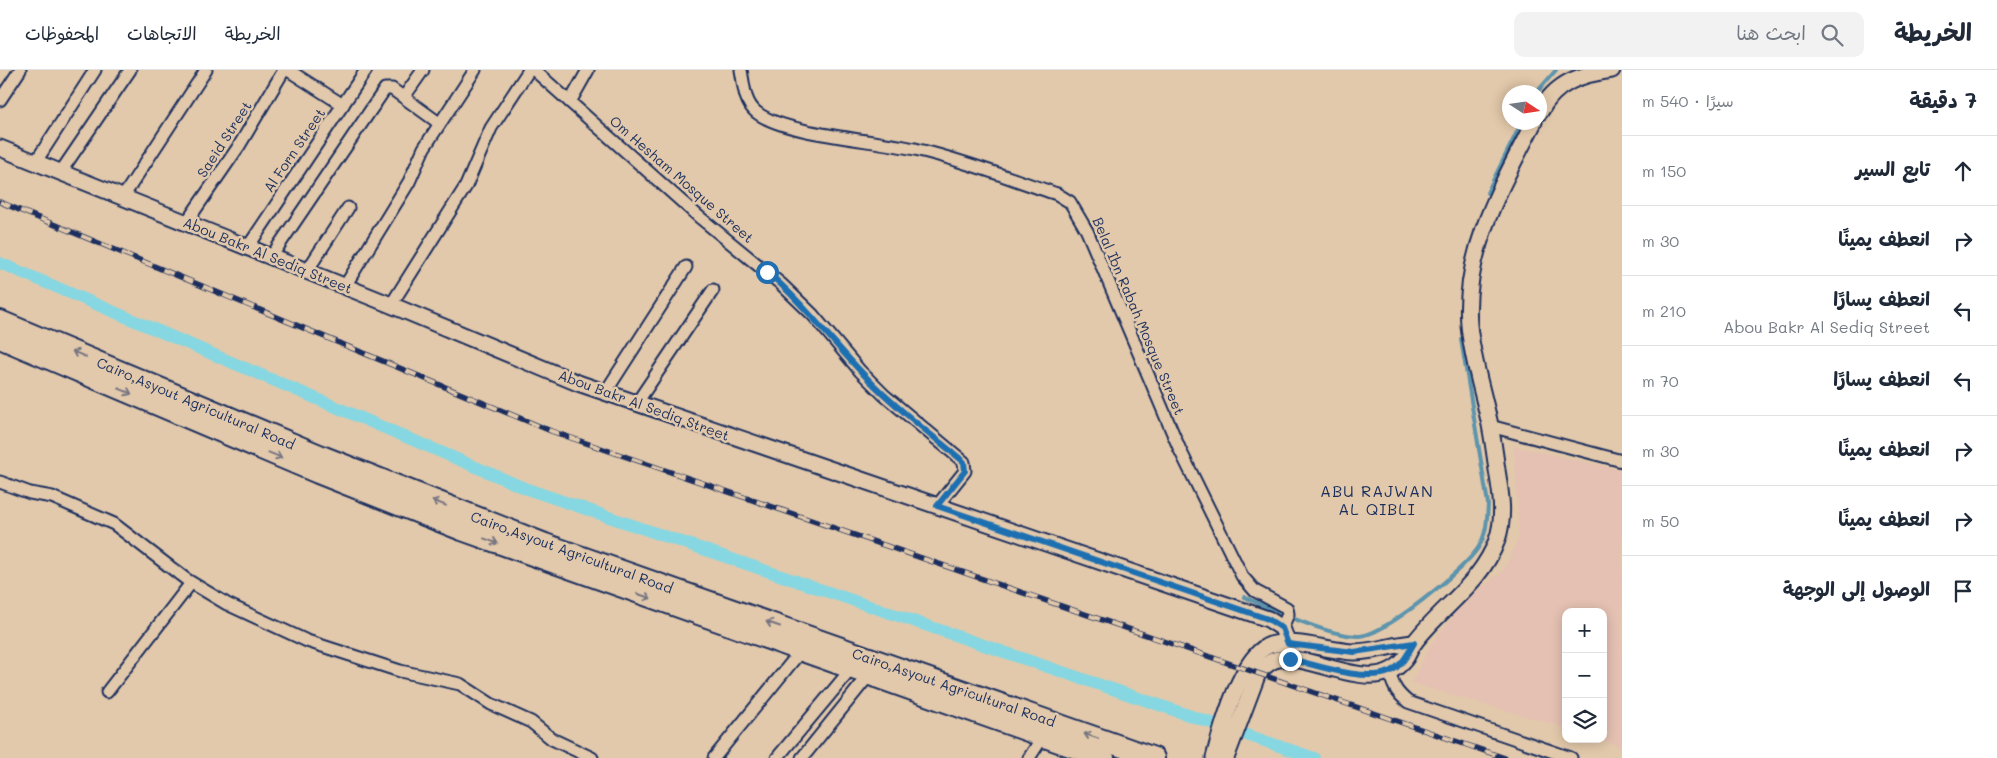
<!DOCTYPE html>
<html lang="ar">
<meta charset="utf-8">
<style>
:root{--surface:#fff;--page:#f2f2f3;--text:#1f2937;--muted:#747a83;--line:#e0e1e3}
body{margin:0;font-family:Mali,"Playpen Sans Arabic",sans-serif;background:var(--page);color:var(--text);direction:rtl}
.controls{position:absolute;right:15px;bottom:15px;display:grid;overflow:hidden;border-radius:10px;box-shadow:0 2px 12px #0003}
.controls button{width:45px;height:45px;display:grid;place-items:center;padding:0;border:0;border-bottom:1px solid var(--line);background:var(--surface);color:var(--text);font:25px sans-serif}
.compass{position:absolute;left:1502px;top:15px;width:45px;height:45px;border-radius:50%;background:var(--surface);box-shadow:0 2px 12px #0003;rotate:102deg}
.stop{position:absolute;width:15px;height:15px;margin:-11px;border:4px solid #1f6fb2;border-radius:50%;background:#fff}
.stop.end{background:#1f6fb2;border-color:#fff;box-shadow:0 1px 5px #0008}
.list{margin:0;padding:0;list-style:none}
h2{display:flex;justify-content:space-between;align-items:center;height:65px;margin:0;padding:0 20px;font-size:21px}
h2 small{font-size:16px;font-weight:400;color:var(--muted)}
.list li{display:grid;grid-template-columns:32px 1fr auto;gap:15px;align-items:center;box-sizing:border-box;height:70px;padding:0 20px;border-top:1px solid var(--line)}
.list b{display:block;font-size:19px;white-space:nowrap}
.list p{margin:0;font-size:16px;white-space:nowrap;color:var(--muted)}
.list em{font-size:16px;font-style:normal;color:var(--muted)}
.icon{flex:none;width:28px;height:28px;fill:none;stroke:currentColor;stroke-width:2;stroke-linecap:round;stroke-linejoin:round}
.map{position:relative;flex:none;width:1622px;height:688px;overflow:hidden;direction:ltr}
header{display:flex;align-items:center;gap:30px;box-sizing:border-box;height:70px;padding:0 25px;background:var(--surface);border-bottom:1px solid var(--line)}
header strong{font-size:24px}
nav{display:flex;gap:28px;margin-inline-start:auto;font-size:18px}
.search{width:350px;height:45px;background:var(--page);display:flex;align-items:center;gap:12px;box-sizing:border-box;padding:0 18px;border-radius:10px;color:var(--muted);font-size:19px}
main{display:flex}
aside{flex:1;background:var(--surface)}
.map>svg:first-child{display:block}
.built{fill:#e4c1b2}
.lines{fill:none;stroke-linecap:round;stroke-linejoin:round}
.stream{stroke:#5b94ad;stroke-width:4}
.canal{stroke:#86d7e1;stroke-width:12}
.street-casing{stroke:#1b2f5e;stroke-width:15}
.secondary-casing{stroke:#1b2f5e;stroke-width:19}
.highway-casing{stroke:#1b2f5e;stroke-width:24}
.street{stroke:#e3c9ab;stroke-width:11}
.secondary{stroke:#e3c9ab;stroke-width:15}
.highway{stroke:#e3c9ab;stroke-width:20}
.rail-casing{stroke:#1b2f5e;stroke-width:5.5}
.rail{stroke:#e3c9ab;stroke-width:4;stroke-dasharray:11;stroke-linecap:butt}
.oneway{stroke:#757481}
.route{stroke:#1f6fb2;stroke-width:6}
.labels{text-anchor:middle;dominant-baseline:central;stroke-width:5;stroke-linejoin:round;paint-order:stroke}
.street-label{font-size:14px;fill:#1b2f5e;stroke:#e3c9ab}
.quarter-label{font-size:16px;letter-spacing:1px;fill:#1b2f5e;stroke:#e3c9ab}
</style>
<header>
<strong>الخريطة</strong>
<div class="search"><svg class="icon" aria-label="search" viewBox="0 0 24 24"><circle cx="10" cy="10" r="6"/><path d="M15 15l6 6"/></svg>ابحث هنا</div>
<nav><a>الخريطة</a><a>الاتجاهات</a><a>المحفوظات</a></nav>
</header>
<main>
<aside>
<h2>7 دقيقة<small>سيرًا · 540 m</small></h2>
<ul class="list">
<li><svg class="icon" aria-label="ahead" viewBox="0 0 24 24"><path d="M12 20V5M6 11l6-6 6 6"/></svg><div><b>تابع السير</b></div><em>150 m</em></li>
<li><svg class="icon" aria-label="right" viewBox="0 0 24 24"><path d="M7 20v-9h11M14 6l5 5-5 5"/></svg><div><b>انعطف يمينًا</b></div><em>30 m</em></li>
<li><svg class="icon" aria-label="left" viewBox="0 0 24 24"><path d="M17 20v-9H6M10 6l-5 5 5 5"/></svg><div><b>انعطف يسارًا</b><p>Abou Bakr Al Sediq Street</p></div><em>210 m</em></li>
<li><svg class="icon" aria-label="left" viewBox="0 0 24 24"><path d="M17 20v-9H6M10 6l-5 5 5 5"/></svg><div><b>انعطف يسارًا</b></div><em>70 m</em></li>
<li><svg class="icon" aria-label="right" viewBox="0 0 24 24"><path d="M7 20v-9h11M14 6l5 5-5 5"/></svg><div><b>انعطف يمينًا</b></div><em>30 m</em></li>
<li><svg class="icon" aria-label="right" viewBox="0 0 24 24"><path d="M7 20v-9h11M14 6l5 5-5 5"/></svg><div><b>انعطف يمينًا</b></div><em>50 m</em></li>
<li><svg class="icon" aria-label="arrive" viewBox="0 0 24 24"><path d="M6 21V4h12l-3 4 3 4H6"/></svg><div><b>الوصول إلى الوجهة</b></div></li>
</ul>
</aside>
<div class="map">
<svg width="1622" height="688" viewBox="0 0 1622 688">
<rect width="100%" height="100%" fill="#e3c9ab"/>
<filter id="ink" filterUnits="userSpaceOnUse"><feTurbulence type="fractalNoise" baseFrequency=".02" numOctaves="2"/><feDisplacementMap in="SourceGraphic" scale="10" xChannelSelector="R" yChannelSelector="G"/><feConvolveMatrix kernelMatrix="1 2 1 2 8 2 1 2 1" color-interpolation-filters="sRGB"/></filter>
<g filter="url(#ink)">
<path class="built" d="M1514,376L1622,400V678L1599,669H1603V542H1566V658L1411,613L1431,574L1466,529L1504,500L1519,466Z"/>
<g class="lines">
<g class="stream">
<path d="M1537,22L1556,0"/>
<path d="M1487,123L1522,52"/>
<path d="M1244,527C1273,540 1330,567 1360,566C1384,565 1464,500 1478,478C1487,464 1487,450 1488,434L1461,269"/>
</g>
<path class="canal" d="M0,193L527,419L1314,688"/>
<g class="street-casing">
<g id="street">
<path d="M288,0L343,35"/>
<path d="M534,0L698,146L781,214L813,245L860,301L884,325L964,392L965,401L937,436"/>
<path d="M741,0C744,15 744,32 756,42C784,65 879,70 919,80C966,91 1011,109 1057,124L1070,132L1087,161L1180,380L1242,506L1255,521L1287,538L1288,544L1282,558"/>
<path d="M404,27L423,0"/>
<path d="M0,30L20,0"/>
<path d="M570,32L588,0"/>
<path d="M35,93L95,0"/>
<path d="M60,103L130,0"/>
<path d="M123,127L206,0"/>
<path d="M186,153L239,76L284,0"/>
<path d="M248,177L366,0"/>
<path d="M271,187L385,19H392L439,53"/>
<path d="M307,201L348,138"/>
<path d="M345,216L409,112L424,78L475,0"/>
<path d="M391,235L466,116L491,58L529,0"/>
<path d="M605,323L686,197"/>
<path d="M636,334L713,220"/>
<path d="M1490,356L1622,391"/>
<path d="M0,412L30,423L52,427L114,454L187,510L227,534L307,571L400,601L460,614L491,634L531,652L552,669L592,688"/>
<path d="M1390,601C1392,616 1397,623 1408,632L1571,688"/>
<path d="M107,622L191,513"/>
<path d="M714,688L804,577"/>
<path d="M777,688L852,598"/>
<path d="M802,688L869,605"/>
<path d="M1029,688L1042,668"/>
</g>
</g>
<g class="secondary-casing">
<g id="secondary">
<path d="M1540,42C1555,12 1582,4 1612,0"/>
<path d="M0,78L391,235L578,313L1268,549L1282,558L1288,574"/>
<path d="M1214,688C1221,660 1241,585 1270,575C1293,568 1330,581 1354,582C1374,582 1394,574 1414,573"/>
<path d="M1226,688L1258,603C1264,597 1270,590 1279,589C1317,584 1374,628 1405,589C1409,584 1410,578 1414,573C1440,538 1482,513 1497,470C1505,447 1501,424 1497,400C1495,385 1493,370 1490,355C1483,322 1472,289 1469,255C1463,182 1502,115 1534,52"/>
</g>
</g>
<g class="highway-casing">
<g id="highway">
<path d="M0,251L324,387L545,474L1154,688"/>
<path d="M0,268L318,403L462,460L1104,688"/>
</g>
</g>
<use href="#street" class="street"/>
<use href="#secondary" class="secondary"/>
<use href="#highway" class="highway"/>
<g class="rail-casing">
<path id="rail" d="M0,132L551,361L1505,688"/>
</g>
<use href="#rail" class="rail"/>
</g>
<defs><path id="oneway-shaft" d="M-6 0H5M1.5-3L5.5 0L1.5 3" fill="none" stroke-width="1.6" stroke-linecap="round" stroke-linejoin="round" transform="scale(1.25)"/></defs>
<g class="oneway">
<use href="#oneway-shaft" transform="translate(79 284) rotate(-157)"/>
<use href="#oneway-shaft" transform="translate(125 321) rotate(23)"/>
<use href="#oneway-shaft" transform="translate(275 385) rotate(23)"/>
<use href="#oneway-shaft" transform="translate(439 433) rotate(-159)"/>
<use href="#oneway-shaft" transform="translate(491 471) rotate(20)"/>
<use href="#oneway-shaft" transform="translate(644 526) rotate(19)"/>
<use href="#oneway-shaft" transform="translate(773 554) rotate(-161)"/>
<use href="#oneway-shaft" transform="translate(1091 666) rotate(-161)"/>
</g>
</g>
<g class="lines" filter="url(#ink)">
<path class="route" d="M767,202C805,234 834,275 869,310C898,340 932,365 964,392L965,401L937,436L1268,549L1282,558L1288,574L1354,582L1414,573C1408,584 1402,596 1389,602C1364,612 1316,595 1290,589"/>
</g>
<g class="labels">
<g class="street-label">
<text transform="translate(224 69) rotate(-57)">Saeid Street</text>
<text transform="translate(294 80) rotate(-56)">Al Forn Street</text>
<text transform="translate(682 109) rotate(41)">Om Hesham Mosque Street</text>
<text transform="translate(268 185) rotate(22)">Abou Bakr Al Sediq Street</text>
<text transform="translate(1139 246) rotate(67)">Belal Ibn Rabah Mosque Street</text>
<text transform="translate(196 333) rotate(23)">Cairo,Asyout Agricultural Road</text>
<text transform="translate(644 335) rotate(20)">Abou Bakr Al Sediq Street</text>
<text transform="translate(572 482) rotate(20)">Cairo,Asyout Agricultural Road</text>
<text transform="translate(954 617) rotate(19)">Cairo,Asyout Agricultural Road</text>
</g>
<g class="quarter-label">
<text x="1377" y="420">ABU RAJWAN<tspan x="1377" dy="18">AL QIBLI</tspan></text>
</g>
</g>
</svg>
<div class="controls">
<button>+</button>
<button>−</button>
<button><svg class="icon" aria-label="layers" viewBox="0 0 24 24"><path d="M12 4l9 5-9 5-9-5zM3 14l9 5 9-5"/></svg></button>
</div>
<svg class="compass" viewBox="-18 -18 36 36"><path d="M0-13l5 13h-10z" fill="#e53935"/><path d="M0 13l5-13h-10z" fill="#747a83"/></svg>
<div class="stop" style="left:767px;top:202px"></div>
<div class="stop end" style="left:1290px;top:589px"></div>
</div>
</main>
